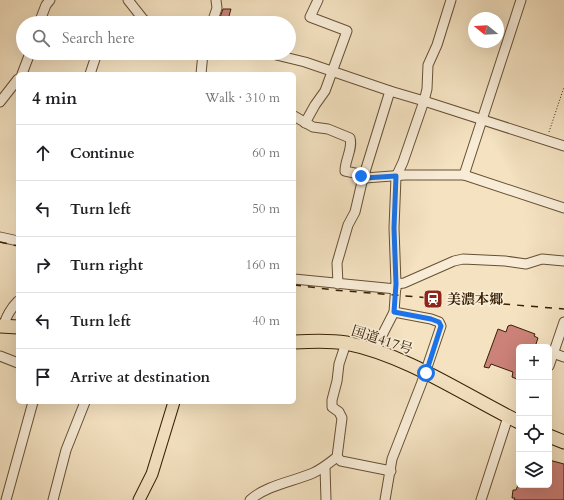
<!DOCTYPE html>
<meta charset="utf-8">
<style>
:root{--surface:#fff;--page:#f2f2f2;--text:#202124;--muted:#757577;--line:#e0e0e0}
body{margin:0;font-family:Cardo,"Noto Serif JP",serif;background:var(--page);color:var(--text)}
.controls{position:absolute;right:12px;bottom:12px;display:grid;overflow:hidden;border-radius:6px;box-shadow:0 4px 16px #0002}
.controls button{width:36px;height:36px;display:grid;place-items:center;padding:0;border:0;border-bottom:1px solid var(--line);background:var(--surface);color:var(--text);font:20px sans-serif}
.compass{position:absolute;left:468px;top:12px;width:36px;height:36px;border-radius:50%;background:var(--surface);box-shadow:0 4px 16px #0002;rotate:288deg}
.stop{position:absolute;width:12px;height:12px;margin:-9px;border:3px solid #1a73e8;border-radius:50%;background:#fff}
.stop.end{background:#1a73e8;border-color:#fff;box-shadow:0 1px 4px #0008}
.list{margin:0;padding:0;list-style:none}
h2{display:flex;justify-content:space-between;align-items:center;height:52px;margin:0;padding:0 16px;font-size:17px}
h2 small{font-size:13px;font-weight:400;color:var(--muted)}
.list li{display:grid;grid-template-columns:26px 1fr auto;gap:12px;align-items:center;box-sizing:border-box;height:56px;padding:0 16px;border-top:1px solid var(--line)}
.list b{display:block;font-size:15px;white-space:nowrap}
.list em{font-size:13px;font-style:normal;color:var(--muted)}
.icon{flex:none;width:22px;height:22px;fill:none;stroke:currentColor;stroke-width:2;stroke-linecap:round;stroke-linejoin:round}
.map{position:relative;flex:none;width:564px;height:500px;overflow:hidden}
.search{position:absolute;background:var(--surface);box-shadow:0 4px 16px #0002;left:16px;top:16px;width:280px;height:44px;display:flex;align-items:center;gap:10px;box-sizing:border-box;padding:0 14px;border-radius:22px;color:var(--muted);font-size:15px}
.panel{position:absolute;background:var(--surface);box-shadow:0 4px 16px #0002;left:16px;top:72px;width:280px;height:332px;border-radius:6px}
.map>svg:first-child{display:block}
.building{fill:#cc8279;stroke:#382106}
.lines{fill:none;stroke-linecap:round;stroke-linejoin:round}
.minor-casing{stroke:#675135;stroke-width:11}
.major-casing{stroke:#382106;stroke-width:13}
.highway-casing{stroke:#382106;stroke-width:15}
.path{stroke:#382106;stroke-width:1;stroke-dasharray:1 2;stroke-linecap:butt}
.minor{stroke:#f8ecd7;stroke-width:9}
.major{stroke:#f4e2c1;stroke-width:11}
.highway{stroke:#f4e2c1;stroke-width:13}
.rail{stroke:#382106;stroke-width:1.5;stroke-dasharray:7 7;stroke-linecap:butt}
.route{stroke:#1a73e8;stroke-width:5}
.labels{text-anchor:middle;dominant-baseline:central;stroke-width:3.5;stroke-linejoin:round;paint-order:stroke}
.poi-label{font-size:14px;font-weight:bold;fill:#382106;stroke:#f8ecd7;text-anchor:start}
.street-label{font-size:14px;fill:#382106;stroke:#f8ecd7}
</style>
<div class="map">
<svg width="564" height="500" viewBox="0 0 564 500">
<rect width="100%" height="100%" fill="#f4e2c1"/>
<filter id="stains"><feTurbulence type="fractalNoise" baseFrequency=".005" numOctaves="4"/><feColorMatrix values="0 0 0 0 .2 0 0 0 0 .09 0 0 0 0 .02 0 0 0 .5 -.17"/></filter>
<radialGradient id="worn" r=".72"><stop offset=".6" stop-color="#630" stop-opacity="0"/><stop offset="1" stop-color="#630" stop-opacity=".3"/></radialGradient>
<g class="building">
<path d="M223,9H231L227,23H218Z"/>
<path d="M511,325L535,334L534,336L538,338L535,347H519V380L512,377L513,372L491,364L489,368L484,367L498,329L506,332L508,326Z"/>
<path d="M549,460L564,464V500H514L515,498H512L513,490H516L518,485H549Z"/>
</g>
<g class="lines">
<g class="minor-casing">
<g id="minor">
<path d="M128,0L143,19L149,23"/>
<path d="M39,23L46,5L50,0"/>
<path d="M212,23L217,8L216,0"/>
<path d="M268,53L305,62L390,91L424,101L564,146"/>
<path d="M22,74L30,53"/>
<path d="M90,74L97,53"/>
<path d="M201,74L203,53"/>
<path d="M0,102L18,79"/>
<path d="M294,116L313,127L328,129L350,138C353,149 345,159 345,171L364,175L365,178L405,175H464L564,208"/>
<path d="M305,123L315,105L325,91L347,31L310,17L318,0"/>
<path d="M364,175L390,91"/>
<path d="M464,175L521,0"/>
<path d="M0,237L18,241"/>
<path d="M294,279L396,289"/>
<path d="M338,284L337,263L348,225L355,212L362,182L365,178"/>
<path d="M396,284L404,283L454,261L463,259L505,261L526,264L542,259L564,261"/>
<path d="M3,326C7,316 10,309 18,301"/>
<path d="M374,351L394,312L396,284L394,228L396,177L403,162L424,101L427,89L428,65L437,45L451,0"/>
<path d="M553,353L564,357"/>
<path d="M0,356L18,363"/>
<path d="M549,366L564,322"/>
<path d="M337,457L341,461L391,471"/>
<path d="M325,467L326,500"/>
<path d="M6,500L33,402"/>
<path d="M53,500L66,450L85,402"/>
<path d="M250,500C267,485 292,482 313,473C322,469 329,463 337,457L342,418L339,412L332,407V400L337,381L339,364L346,343"/>
<path d="M385,500L392,459L422,382L441,326L439,322L431,319L394,312"/>
<path d="M481,500L508,417"/>
</g>
</g>
<g class="major-casing">
<path id="major" d="M139,500L152,474L174,402"/>
</g>
<g class="highway-casing">
<g id="highway">
<path d="M0,326L18,327"/>
<path d="M294,342C311,341 329,340 346,343C407,355 464,395 519,422"/>
<path d="M549,436L564,442"/>
</g>
</g>
<path class="path" d="M549,132L564,87"/>
<use href="#minor" class="minor"/>
<use href="#major" class="major"/>
<use href="#highway" class="highway"/>
<g class="rail">
<path d="M0,242L18,246"/>
<path d="M294,285L334,290L564,309"/>
</g>
</g>
<g class="lines">
<path class="route" d="M361,176L364,175L365,178L396,176L394,228L396,284L394,312L431,319L439,322L441,326L426,373"/>
</g>
<defs>
<g id="station-square" transform="scale(1)"><rect x="-9" y="-9" width="18" height="18" rx="4" fill="#8f2418" stroke="#f8ecd7"/><path d="M-3-6H3Q5-6 5-4V2Q5 4 3 4L4.5 6H3L1.5 4h-3L-3 6H-4.5L-3 4Q-5 4-5 2V-4Q-5-6-3-6ZM-3.5-4v3h7v-3ZM-3.5 1v1.5H-2V1ZM2 1v1.5H3.5V1Z" fill="#fff"/></g>
</defs>
<g fill-rule="evenodd">
<use href="#station-square" x="433" y="299"/>
</g>
<g class="labels">
<g class="poi-label">
<text x="447" y="299">美濃本郷</text>
</g>
<g class="street-label">
<text transform="translate(382 340) rotate(18)">国道417号</text>
</g>
</g>
<rect width="100%" height="100%" filter="url(#stains)"/>
<rect width="100%" height="100%" fill="url(#worn)"/>
</svg>
<div class="controls">
<button>+</button>
<button>−</button>
<button><svg class="icon" aria-label="locate" viewBox="0 0 24 24"><circle cx="12" cy="12" r="6"/><path d="M12 2v4M12 18v4M2 12h4M18 12h4"/></svg></button>
<button><svg class="icon" aria-label="layers" viewBox="0 0 24 24"><path d="M12 4l9 5-9 5-9-5zM3 14l9 5 9-5"/></svg></button>
</div>
<svg class="compass" viewBox="-18 -18 36 36"><path d="M0-13l5 13h-10z" fill="#e53935"/><path d="M0 13l5-13h-10z" fill="#757577"/></svg>
<div class="stop" style="left:426px;top:373px"></div>
<div class="stop end" style="left:361px;top:176px"></div>
<div class="search"><svg class="icon" aria-label="search" viewBox="0 0 24 24"><circle cx="10" cy="10" r="6"/><path d="M15 15l6 6"/></svg>Search here</div>
<section class="panel">
<h2>4 min<small>Walk · 310 m</small></h2>
<ul class="list">
<li><svg class="icon" aria-label="ahead" viewBox="0 0 24 24"><path d="M12 20V5M6 11l6-6 6 6"/></svg><div><b>Continue</b></div><em>60 m</em></li>
<li><svg class="icon" aria-label="left" viewBox="0 0 24 24"><path d="M17 20v-9H6M10 6l-5 5 5 5"/></svg><div><b>Turn left</b></div><em>50 m</em></li>
<li><svg class="icon" aria-label="right" viewBox="0 0 24 24"><path d="M7 20v-9h11M14 6l5 5-5 5"/></svg><div><b>Turn right</b></div><em>160 m</em></li>
<li><svg class="icon" aria-label="left" viewBox="0 0 24 24"><path d="M17 20v-9H6M10 6l-5 5 5 5"/></svg><div><b>Turn left</b></div><em>40 m</em></li>
<li><svg class="icon" aria-label="arrive" viewBox="0 0 24 24"><path d="M6 21V4h12l-3 4 3 4H6"/></svg><div><b>Arrive at destination</b></div></li>
</ul>
</section>
</div>
